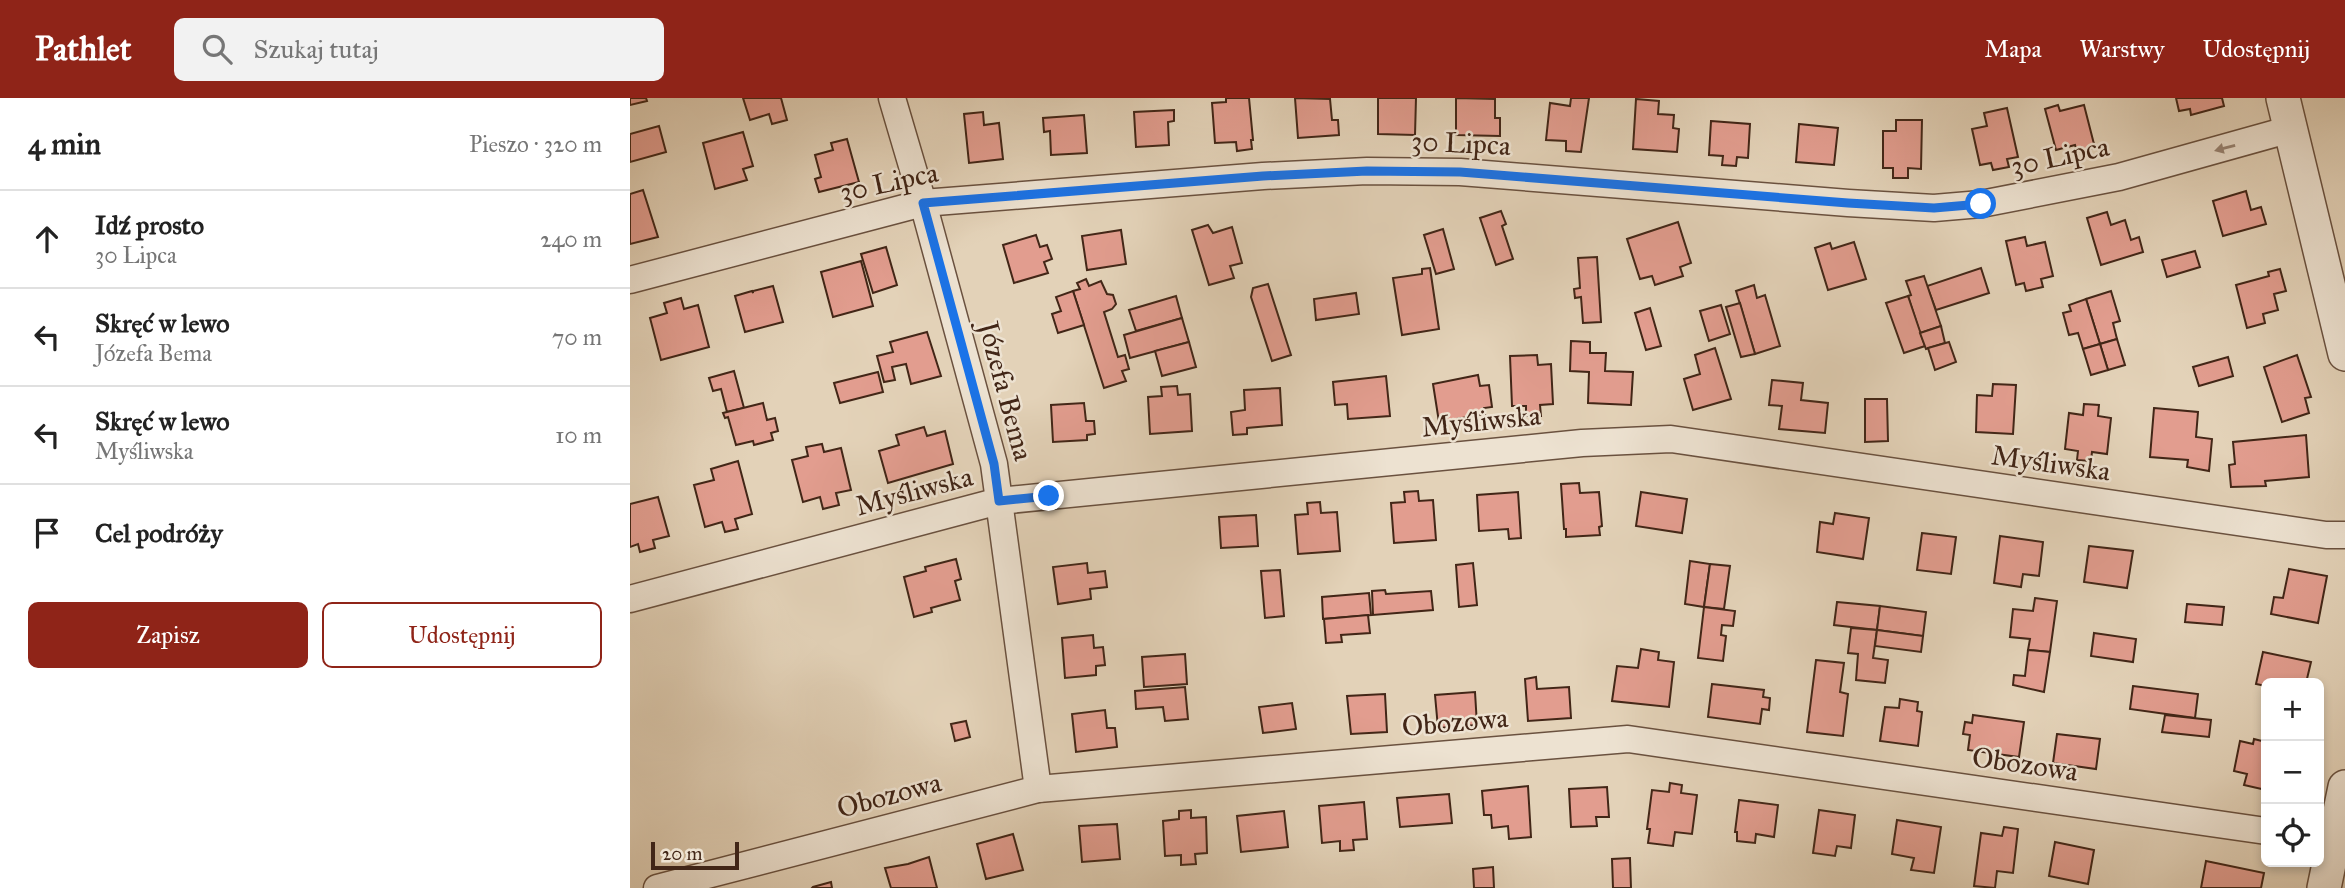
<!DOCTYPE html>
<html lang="pl">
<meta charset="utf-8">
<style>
:root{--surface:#fff;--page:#f2f2f2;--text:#222;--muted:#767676;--line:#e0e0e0;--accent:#8f2418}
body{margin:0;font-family:"IM FELL Great Primer",serif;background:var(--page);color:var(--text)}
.controls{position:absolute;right:21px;bottom:21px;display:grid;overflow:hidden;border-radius:10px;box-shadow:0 4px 10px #0003}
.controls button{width:63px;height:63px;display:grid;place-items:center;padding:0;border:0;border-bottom:2px solid var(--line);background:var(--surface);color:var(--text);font:35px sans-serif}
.scale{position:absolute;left:21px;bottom:18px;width:88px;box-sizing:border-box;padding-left:7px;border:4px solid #422617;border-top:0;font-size:19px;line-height:24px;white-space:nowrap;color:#422617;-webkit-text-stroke:5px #ede2d1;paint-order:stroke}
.stop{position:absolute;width:21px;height:21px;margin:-16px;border:5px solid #1a73e8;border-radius:50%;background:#fff}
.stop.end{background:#1a73e8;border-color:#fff;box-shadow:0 2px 7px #0008}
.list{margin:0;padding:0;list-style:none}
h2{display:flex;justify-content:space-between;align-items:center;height:91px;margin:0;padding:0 28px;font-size:30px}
h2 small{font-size:23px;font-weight:400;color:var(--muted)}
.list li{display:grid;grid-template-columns:46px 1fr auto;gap:21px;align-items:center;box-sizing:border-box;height:98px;padding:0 28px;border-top:2px solid var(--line)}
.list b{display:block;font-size:26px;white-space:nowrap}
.list p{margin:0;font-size:23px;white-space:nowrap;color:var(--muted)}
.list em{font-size:23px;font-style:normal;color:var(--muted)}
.actions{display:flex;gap:14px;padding:21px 28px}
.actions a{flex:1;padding:16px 0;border:2px solid var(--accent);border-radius:10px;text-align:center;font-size:24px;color:var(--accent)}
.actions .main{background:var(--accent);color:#fff}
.icon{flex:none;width:38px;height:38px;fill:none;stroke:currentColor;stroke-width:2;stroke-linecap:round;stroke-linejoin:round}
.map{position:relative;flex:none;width:1715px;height:790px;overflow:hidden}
header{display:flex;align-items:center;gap:42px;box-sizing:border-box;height:98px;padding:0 35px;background:var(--accent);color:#fff}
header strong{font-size:33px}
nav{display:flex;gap:38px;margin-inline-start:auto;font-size:24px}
.search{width:490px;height:63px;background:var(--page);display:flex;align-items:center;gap:18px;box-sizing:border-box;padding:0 24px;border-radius:10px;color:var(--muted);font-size:26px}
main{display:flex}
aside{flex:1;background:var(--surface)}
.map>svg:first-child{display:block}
.building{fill:#e29d8f;stroke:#422617;stroke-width:2}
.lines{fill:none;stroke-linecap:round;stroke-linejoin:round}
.minor-casing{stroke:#6a513f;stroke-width:29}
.tertiary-casing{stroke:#6a513f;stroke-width:36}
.minor{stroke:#ede2d1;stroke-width:26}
.tertiary{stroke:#ede2d1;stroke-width:33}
.oneway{fill:#988474}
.route{stroke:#1a73e8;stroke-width:9}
.labels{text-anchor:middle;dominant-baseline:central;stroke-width:5;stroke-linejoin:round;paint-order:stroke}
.street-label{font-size:28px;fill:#422617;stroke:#ede2d1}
</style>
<header>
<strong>Pathlet</strong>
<div class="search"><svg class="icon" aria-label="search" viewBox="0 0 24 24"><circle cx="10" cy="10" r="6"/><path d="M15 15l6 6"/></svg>Szukaj tutaj</div>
<nav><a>Mapa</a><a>Warstwy</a><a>Udostępnij</a></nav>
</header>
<main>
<aside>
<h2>4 min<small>Pieszo · 320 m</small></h2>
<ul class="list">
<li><svg class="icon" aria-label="ahead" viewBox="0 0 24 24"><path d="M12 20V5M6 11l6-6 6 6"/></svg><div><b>Idź prosto</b><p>30 Lipca</p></div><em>240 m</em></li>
<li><svg class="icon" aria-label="left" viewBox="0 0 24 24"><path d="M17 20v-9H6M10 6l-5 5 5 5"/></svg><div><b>Skręć w lewo</b><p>Józefa Bema</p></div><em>70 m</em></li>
<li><svg class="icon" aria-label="left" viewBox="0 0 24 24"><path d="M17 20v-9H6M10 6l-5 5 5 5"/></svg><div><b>Skręć w lewo</b><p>Myśliwska</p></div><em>10 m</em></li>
<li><svg class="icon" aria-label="arrive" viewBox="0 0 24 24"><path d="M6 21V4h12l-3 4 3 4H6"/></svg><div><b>Cel podróży</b></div></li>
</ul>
<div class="actions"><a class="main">Zapisz</a><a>Udostępnij</a></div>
</aside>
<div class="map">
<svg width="1715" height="790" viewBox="0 0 1715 790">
<rect width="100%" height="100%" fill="#e3d2b8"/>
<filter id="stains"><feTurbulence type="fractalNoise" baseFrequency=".00286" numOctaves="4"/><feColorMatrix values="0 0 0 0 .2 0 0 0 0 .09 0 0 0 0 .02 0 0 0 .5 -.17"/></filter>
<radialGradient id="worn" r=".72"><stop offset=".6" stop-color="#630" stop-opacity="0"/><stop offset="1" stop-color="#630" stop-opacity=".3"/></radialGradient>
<g class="building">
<path d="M0,0H16L17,3L0,7Z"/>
<path d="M113,0H151L157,22L142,26L139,16L120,22Z"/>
<path d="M596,0H619L623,42H621L622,51L607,53L606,44L585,45L582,5L596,4Z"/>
<path d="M665,0L700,1L702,22H708L709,37L668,40Z"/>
<path d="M748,0H786L785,37L748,36Z"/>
<path d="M826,0L865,1V20H870V38L826,37Z"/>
<path d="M941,0H959L951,54L936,53V43L916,42L920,5L940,8Z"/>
<path d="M1546,0H1592L1594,8L1561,17L1560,11L1549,13Z"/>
<path d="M1006,1L1029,3L1028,16L1044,17L1043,30L1049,31L1047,54L1003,51Z"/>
<path d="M1428,7L1430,13L1454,7L1465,50L1447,54L1445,47L1426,52L1415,11Z"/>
<path d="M1377,10L1388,59L1377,61L1379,69L1363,72L1361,65L1350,67L1342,31L1357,28L1354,15Z"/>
<path d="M544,12V23L538,24L539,47L506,49L504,14Z"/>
<path d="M353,14L354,27L369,25L373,61L339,65L334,16Z"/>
<path d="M454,17L457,55L421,57L420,33L414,34L413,20Z"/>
<path d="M1266,22H1292L1291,71L1278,70V80H1263V70H1253V33H1266Z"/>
<path d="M1081,23L1120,26L1118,60L1107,59L1106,68L1092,67L1093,58L1079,57Z"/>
<path d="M1169,26L1208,30L1204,67L1166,64Z"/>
<path d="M29,28L36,54L0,64V36Z"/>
<path d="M113,34L123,68L113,71L117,82L85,91L73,45Z"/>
<path d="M217,41L229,84L189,94L185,81L191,79L185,57L203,52L201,45Z"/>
<path d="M13,92L28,139L0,146V96Z"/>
<path d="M1616,93L1621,112L1631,109L1636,126L1593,138L1583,103Z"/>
<path d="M871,113L876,126L872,128L883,161L866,167L850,120Z"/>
<path d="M1477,114L1481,127L1495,122L1501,142L1509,139L1513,154L1471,167L1457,120Z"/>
<path d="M1048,124L1061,165L1050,169L1053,178L1025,187L1022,178L1010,181L997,141Z"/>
<path d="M578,127L583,135L602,129L612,165L600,168L604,180L579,187L562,132Z"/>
<path d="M813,131L824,171L806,176L794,137Z"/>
<path d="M491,132L496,166L457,172L452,138Z"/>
<path d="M406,137L410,149L417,147L422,161L414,164L418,175L384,185L373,147Z"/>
<path d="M1395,139L1397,148L1415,144L1423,178L1411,181L1413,189L1396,193L1394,185L1386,187L1376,143Z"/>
<path d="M1224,144L1236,181L1198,192L1185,150L1200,145L1202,151Z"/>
<path d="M256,149L267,187L243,195L231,156Z"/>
<path d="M1565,153L1570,169L1537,179L1532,162Z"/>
<path d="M967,159L971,224L953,225L951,199L945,200L944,191L950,190L948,160Z"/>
<path d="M231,163L243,208L203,219L191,174Z"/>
<path d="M800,170L809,231L772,237L763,180L792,176V171Z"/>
<path d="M1351,170L1359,195L1306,212L1297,188Z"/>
<path d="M1650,171L1656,193L1644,196L1648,212L1633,216L1635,225L1617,230L1606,187L1639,178L1638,174Z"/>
<path d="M1294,178L1311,228L1290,235L1278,198L1281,197L1276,183Z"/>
<path d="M456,181L459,188L471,183L477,196L483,197L486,206L482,211L474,214L488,259L495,257L499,271L492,273L496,283L474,290L443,193L450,191L447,185Z"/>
<path d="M638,186L661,257L642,263L621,199L623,190Z"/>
<path d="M1124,187L1127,200L1135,197L1150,248L1125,256L1106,193Z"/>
<path d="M143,188L153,224L115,234L105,198L122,193L123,195V193Z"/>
<path d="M443,193L454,227L428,235L422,216L431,213L426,199Z"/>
<path d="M1481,193L1490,223L1483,225L1487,241L1470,246L1456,201Z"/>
<path d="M726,195L729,216L686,222L684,201Z"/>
<path d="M546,198L552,220L506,233L499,212Z"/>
<path d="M1278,198L1295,248L1274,255L1256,205Z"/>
<path d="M51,200L54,211L68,207L79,249L31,262L20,220L37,215L34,205Z"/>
<path d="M1456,201L1470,246L1453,251L1448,235L1439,237L1433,215L1441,213L1439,207Z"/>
<path d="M1110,205L1125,256L1111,259L1096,209Z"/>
<path d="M1091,207L1100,236L1079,243L1070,213Z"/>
<path d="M1020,210L1031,248L1016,252L1005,215Z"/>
<path d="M552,220L559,244L500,260L494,237Z"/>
<path d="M1311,228L1315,245L1296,251L1290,235Z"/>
<path d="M297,234L311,278L281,286L276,266L262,269L265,282L254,284L247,258L263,254L260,244Z"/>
<path d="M1487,241L1495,267L1478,272L1470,246Z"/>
<path d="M941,243L960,244V255H976L975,273L1003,274L1001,307L958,305L959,274L940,273Z"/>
<path d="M559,244L566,269L532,278L525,253Z"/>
<path d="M1319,244L1326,264L1305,272L1298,250Z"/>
<path d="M1470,246L1478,272L1461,277L1453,251Z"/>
<path d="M1085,250L1101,301L1063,312L1054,281L1070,276L1065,257Z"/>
<path d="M907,257L908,267L921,266L923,306L910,307L911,318H896V308H882L880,258Z"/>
<path d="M1667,257L1681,299L1675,300L1679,315L1652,324L1634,269Z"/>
<path d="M1598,259L1603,278L1569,288L1563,269Z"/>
<path d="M104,273L114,310L97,314L91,291L83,293L79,280Z"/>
<path d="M248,274L253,294L210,305L204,285Z"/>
<path d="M848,277L850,288L859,287L862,309L854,310L855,316L809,324L803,286Z"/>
<path d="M756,278L760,318L718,321L717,306L705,307L703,284Z"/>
<path d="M1142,282L1173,285L1171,302L1198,305L1195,335L1149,331L1152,308L1139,307Z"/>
<path d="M1363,286L1386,287L1383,336L1346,334L1347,297L1362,298Z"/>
<path d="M547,288L548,297L560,296L562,333L520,336L518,299L532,298L531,289Z"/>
<path d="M650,290L652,327L617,330V336L603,337L601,314L615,312L614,292Z"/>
<path d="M1235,301H1257L1258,343L1235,344Z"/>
<path d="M133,305L137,322L145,320L148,333L141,335L143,342L124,347L123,343L106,347L98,319L95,320L93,315Z"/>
<path d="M454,305L456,323H464L465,336L457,337V342L423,344L421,307Z"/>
<path d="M1454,306L1469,307L1468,318L1481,320L1477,356L1462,354L1461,363L1447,362L1448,353L1435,351L1439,315L1453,317Z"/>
<path d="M1524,310L1568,314L1566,339L1582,341L1579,373L1557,369L1558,362L1520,359Z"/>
<path d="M294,329L297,338L315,333L323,366L258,385L249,353L269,347L266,337Z"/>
<path d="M1676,337L1679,379L1635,383L1636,388L1601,389L1599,367L1605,366L1603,344Z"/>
<path d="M192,346L194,354L211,350L221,392L206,395L209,407L193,411L190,399L173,404L162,362L178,358L176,349Z"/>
<path d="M108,363L122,416L105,421L108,431L95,434L92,424L75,429L64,387L84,382L81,371Z"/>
<path d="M949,385L950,395L969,394L972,428L969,429L970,437L936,439V431H934L931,386Z"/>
<path d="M788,393L789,403L803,402L806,442L764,445L761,405L775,404L774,394Z"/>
<path d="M888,394L891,440L879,441L878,431L849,433L847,397Z"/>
<path d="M1011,394L1057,401L1052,435L1006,428Z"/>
<path d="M28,399L39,438L23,442L25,450L10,454L8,446L0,449V406Z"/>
<path d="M690,404L691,415L707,414L710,453L668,456L665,417L678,416L677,405Z"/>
<path d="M1205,415L1239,420L1233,461L1187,454L1190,424L1203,426Z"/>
<path d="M626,417L628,448L591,450L589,419Z"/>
<path d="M1292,435L1326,439L1321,476L1287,472Z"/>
<path d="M1370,438L1413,444L1409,478L1393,476L1391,489L1364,485Z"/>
<path d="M1459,448L1503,453L1497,490L1454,484Z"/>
<path d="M326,461L331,481L325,483L330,502L301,510L302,514L284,519L274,479L296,473L295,469Z"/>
<path d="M1060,463L1080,466L1074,509L1055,506Z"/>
<path d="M457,465L458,475L475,473L477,489L460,491L461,501L428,506L423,469Z"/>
<path d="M843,465L847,507L829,509L826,467Z"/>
<path d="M1080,466L1100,468L1094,511L1074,509Z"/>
<path d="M1659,471L1697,478L1688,525L1641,516L1644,499L1653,500Z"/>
<path d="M650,472L654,518L635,520L631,473Z"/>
<path d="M755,492L756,496L801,493L803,512L743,517L742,493Z"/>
<path d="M739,495L741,517L693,521L692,499Z"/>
<path d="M1405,500L1427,503L1420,554L1398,552L1400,541L1380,539L1383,511L1403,513Z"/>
<path d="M1207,504L1250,508L1247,532L1204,527Z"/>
<path d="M1557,506L1594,509L1592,527L1555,524Z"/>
<path d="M1250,508L1296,514L1293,538L1247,532Z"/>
<path d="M1074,509L1105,513L1103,528L1092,527L1091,537L1096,538L1093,563L1068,560Z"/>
<path d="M738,517L740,535L711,537L712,544L696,545L694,521Z"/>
<path d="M1221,530L1247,532L1243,560L1258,562L1255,585L1226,582L1228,556L1218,555Z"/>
<path d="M1247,532L1293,538L1291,554L1245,548Z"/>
<path d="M1464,535L1506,541L1503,564L1461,558Z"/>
<path d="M463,537L464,550L473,549L475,567L466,568V577L435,580L432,540Z"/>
<path d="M1011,551L1029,554L1028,562L1044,564L1039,609L982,603L987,568L1008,570Z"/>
<path d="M1398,552L1420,554L1414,594L1383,587L1384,577L1395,578Z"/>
<path d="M1633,554L1681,564L1676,585H1636V588L1626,586Z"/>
<path d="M555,556L557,586L514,589L512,559Z"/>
<path d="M1186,562L1214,565L1210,594L1218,596L1213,638L1177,634Z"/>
<path d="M906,579L907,591L939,589L941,620L898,623L895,581Z"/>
<path d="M1082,586L1134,592L1133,599L1140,600L1139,612L1132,611L1130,626L1078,619Z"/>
<path d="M1503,588L1568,596L1565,620L1500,611Z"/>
<path d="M555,589L558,621L535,623L533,609L506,611L505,593Z"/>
<path d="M845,594L847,627L808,630L805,597Z"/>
<path d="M755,596L757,634L721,636L717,598Z"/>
<path d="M1270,601L1288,604L1287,613L1292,614L1288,648L1250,643L1255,609L1269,610Z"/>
<path d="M662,605L666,631L633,635L629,609Z"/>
<path d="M475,612L477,630H485L487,649L446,654L442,616Z"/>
<path d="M1343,617L1394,624L1389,659L1338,652L1340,637L1333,636L1335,624L1342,625Z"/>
<path d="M1535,617L1581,622L1579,639L1532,634Z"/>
<path d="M336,623L340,639L325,643L321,626Z"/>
<path d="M1427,636L1470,641L1466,671L1423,665Z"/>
<path d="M1624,641L1636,644V692L1614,687L1617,676L1604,673L1610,643L1623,646Z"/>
<path d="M1040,685L1052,687L1051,695L1067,697L1062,736L1045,734L1043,748L1018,745L1020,731H1017L1022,692L1039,694Z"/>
<path d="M898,688L901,739L879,741L878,728L862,730L861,717H854L852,693Z"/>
<path d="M977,689L979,719H966L967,728L941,729L939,691Z"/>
<path d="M819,696L822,725L770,729L767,700Z"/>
<path d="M1109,702L1148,707L1144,739L1126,736L1125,745L1107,743V734H1105Z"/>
<path d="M734,704L737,741L723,742L724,752L710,753V743L692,745L689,708Z"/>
<path d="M561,712V720L576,719L577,755L565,756L566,766L551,767V757L535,758L533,723L549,721V713Z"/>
<path d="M1189,712L1225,717L1221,750L1207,748L1205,758L1183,755Z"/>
<path d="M654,713L658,749L611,754L607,718Z"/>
<path d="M1267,722L1311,729L1304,775L1281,772L1284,760L1262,756Z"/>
<path d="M487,726L490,761L452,764L449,728Z"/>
<path d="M1374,729L1388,731L1383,775L1367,773L1365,790L1344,788L1351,735L1372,738Z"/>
<path d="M383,736L393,772L356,781L347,746Z"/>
<path d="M1425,744L1464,752L1458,786L1419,778Z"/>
<path d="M299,759L307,790H261L255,770L278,766Z"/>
<path d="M1000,760L1001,790H983L982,761Z"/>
<path d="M1576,763L1634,775L1631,790H1571Z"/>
<path d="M863,769L864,790H844L843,771Z"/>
<path d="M201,784L202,790H182L183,789Z"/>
</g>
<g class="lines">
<g class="minor-casing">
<g id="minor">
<path d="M262,0L293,105L364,366L408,691"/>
<path d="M0,182L293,105L633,78L737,73L830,74L1218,105L1304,110L1351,106L1489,79L1661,31"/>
<path d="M0,501L369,403L952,345L1041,341L1696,437H1715"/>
<path d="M27,790L408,691L998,641L1636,733"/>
</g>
</g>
<g class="tertiary-casing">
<g id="tertiary">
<path d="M1653,0L1715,256"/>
<path d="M1694,790L1715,689"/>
</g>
</g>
<use href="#minor" class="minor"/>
<use href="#tertiary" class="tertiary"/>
</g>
<defs><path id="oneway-solid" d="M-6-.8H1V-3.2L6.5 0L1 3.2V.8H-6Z" transform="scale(1.75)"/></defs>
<use class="oneway" href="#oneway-solid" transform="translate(1595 50) rotate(165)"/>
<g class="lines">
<path class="route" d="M419,398L369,403L364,366L293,105L633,78L737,73L830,74L1218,105L1304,110L1351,106"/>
</g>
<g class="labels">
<g class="street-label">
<text transform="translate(831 45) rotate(3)">30 Lipca</text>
<text transform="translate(1430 58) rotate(-12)">30 Lipca</text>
<text transform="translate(259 84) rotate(-12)">30 Lipca</text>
<text transform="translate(376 293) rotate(75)">Józefa Bema</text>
<text transform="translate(851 323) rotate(-6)">Myśliwska</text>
<text transform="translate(1421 365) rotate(8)">Myśliwska</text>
<text transform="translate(284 393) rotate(-15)">Myśliwska</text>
<text transform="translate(825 624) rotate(-5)">Obozowa</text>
<text transform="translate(1395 666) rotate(8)">Obozowa</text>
<text transform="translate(259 697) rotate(-15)">Obozowa</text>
</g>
</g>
<rect width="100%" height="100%" filter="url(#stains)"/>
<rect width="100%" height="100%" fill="url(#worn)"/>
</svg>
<div class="controls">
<button>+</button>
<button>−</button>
<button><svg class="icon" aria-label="locate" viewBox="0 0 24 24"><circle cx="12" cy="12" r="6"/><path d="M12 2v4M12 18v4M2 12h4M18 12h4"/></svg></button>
</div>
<div class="scale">20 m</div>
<div class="stop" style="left:1351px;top:106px"></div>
<div class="stop end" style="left:419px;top:398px"></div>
</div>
</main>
